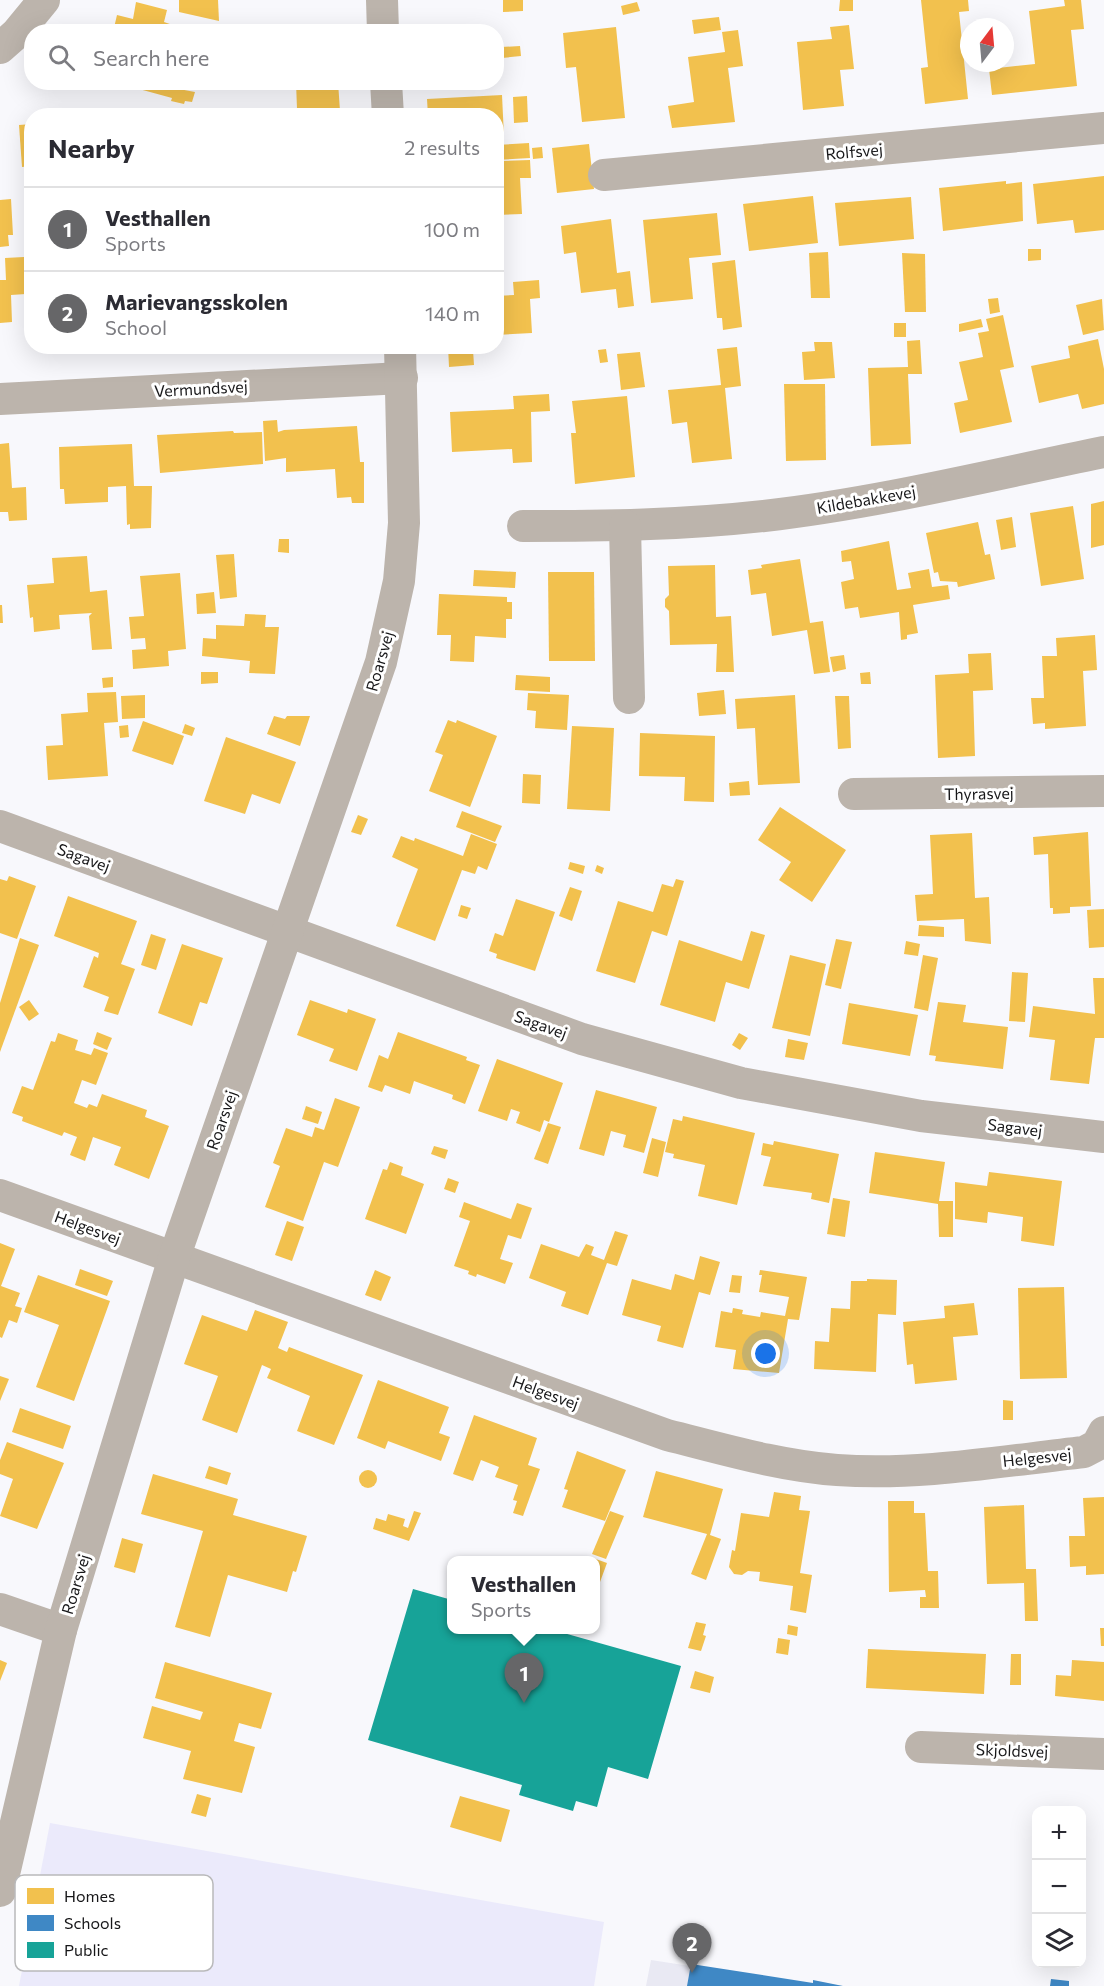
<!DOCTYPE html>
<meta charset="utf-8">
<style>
:root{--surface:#fff;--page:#f7f7f7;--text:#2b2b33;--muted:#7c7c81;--line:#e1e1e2;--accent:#666668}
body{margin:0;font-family:Commissioner,sans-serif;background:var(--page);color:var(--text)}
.controls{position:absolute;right:18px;bottom:18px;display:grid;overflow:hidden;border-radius:12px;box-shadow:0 6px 24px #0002}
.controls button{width:54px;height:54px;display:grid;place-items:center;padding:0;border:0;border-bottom:2px solid var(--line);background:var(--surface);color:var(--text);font:30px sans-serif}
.compass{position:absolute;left:960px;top:18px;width:54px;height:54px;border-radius:50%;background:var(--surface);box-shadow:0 6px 24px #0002;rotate:16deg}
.you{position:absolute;left:766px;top:1354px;width:21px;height:21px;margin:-15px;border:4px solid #fff;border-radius:50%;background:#1a73e8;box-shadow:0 0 0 9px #1a73e833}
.badge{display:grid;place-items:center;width:39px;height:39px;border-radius:50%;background:var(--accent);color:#fff;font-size:20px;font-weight:700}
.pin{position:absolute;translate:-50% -50px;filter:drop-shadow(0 2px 3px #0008)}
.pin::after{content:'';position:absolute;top:32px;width:21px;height:18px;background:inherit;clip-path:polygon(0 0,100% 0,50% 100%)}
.popup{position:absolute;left:447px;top:1556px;width:153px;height:78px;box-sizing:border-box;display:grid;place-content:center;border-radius:12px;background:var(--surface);filter:drop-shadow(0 2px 4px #0005);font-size:20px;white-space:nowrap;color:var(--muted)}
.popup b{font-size:22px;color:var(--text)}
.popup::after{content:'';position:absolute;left:50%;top:100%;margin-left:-12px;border:12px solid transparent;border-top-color:var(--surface)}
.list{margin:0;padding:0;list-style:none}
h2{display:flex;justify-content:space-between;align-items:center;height:78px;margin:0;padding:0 24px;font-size:26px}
h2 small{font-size:20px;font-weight:400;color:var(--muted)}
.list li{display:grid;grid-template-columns:39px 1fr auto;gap:18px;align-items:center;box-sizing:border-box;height:84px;padding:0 24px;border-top:2px solid var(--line)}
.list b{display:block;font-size:22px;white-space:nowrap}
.list p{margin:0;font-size:20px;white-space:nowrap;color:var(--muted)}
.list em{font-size:20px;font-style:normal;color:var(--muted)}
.icon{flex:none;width:33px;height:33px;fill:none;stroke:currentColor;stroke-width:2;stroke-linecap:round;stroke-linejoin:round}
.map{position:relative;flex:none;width:1104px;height:1986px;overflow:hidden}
.search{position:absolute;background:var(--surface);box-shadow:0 6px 24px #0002;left:24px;top:24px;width:480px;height:66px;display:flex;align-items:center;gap:15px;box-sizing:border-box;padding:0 21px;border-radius:24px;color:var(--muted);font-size:22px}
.panel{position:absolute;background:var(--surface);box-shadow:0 6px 24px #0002;left:24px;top:108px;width:480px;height:246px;border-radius:24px}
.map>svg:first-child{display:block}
.built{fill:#e9e9f3}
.green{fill:#ebeafb}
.homes{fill:#f2c14e}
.schools{fill:#3f88c5}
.public{fill:#17a398}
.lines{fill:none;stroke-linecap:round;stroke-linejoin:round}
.street{stroke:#bcb4ac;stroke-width:32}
.labels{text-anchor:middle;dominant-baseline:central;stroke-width:6;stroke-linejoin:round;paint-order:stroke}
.street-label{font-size:16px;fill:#171719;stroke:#fff}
.key{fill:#fff;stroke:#b9b9ba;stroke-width:1.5}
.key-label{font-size:16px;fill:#171719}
</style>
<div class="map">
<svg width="1104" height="1986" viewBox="0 0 1104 1986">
<rect width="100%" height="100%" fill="#f8f8fc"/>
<path class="built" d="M651,1960L820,1986H646Z"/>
<path class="green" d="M50,1823L604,1922L594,1986H19Z"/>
<g class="homes">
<path d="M179,0H218L219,21L179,12Z"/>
<path d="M503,0H523V11L503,12Z"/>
<path d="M840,0H853V11H839Z"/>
<path d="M921,0H968L969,11L959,12L968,99L925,104L921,68L928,67Z"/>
<path d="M1064,0H1081L1084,29L1071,30L1077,86L992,95L989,69L1035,64L1029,11L1065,6Z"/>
<path d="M136,2L167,10L164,22L193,32H113L117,15L133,19Z"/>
<path d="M637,2L640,11L623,15L621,6Z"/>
<path d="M719,17L721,30L694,34L692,20Z"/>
<path d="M849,25L854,69L840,70L844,106L803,110L797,42L832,39L830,27Z"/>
<path d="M616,27L625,118L582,122L576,67L566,68L563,33Z"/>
<path d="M738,30L743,66L728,68L735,122L672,128L668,106L694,102L688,57L725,52L722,32Z"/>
<path d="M520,46L521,56L502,58L501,47Z"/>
<path d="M140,82H181L179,89L195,92L192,102L185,101L184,104L171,101L172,98L139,89Z"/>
<path d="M296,82H338L340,111L315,113V116H278L277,109H297Z"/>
<path d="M502,95L504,137H496V116H428L427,99Z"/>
<path d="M527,96L528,122L514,123L513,97Z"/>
<path d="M32,124V166L22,167L19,125Z"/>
<path d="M529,143L530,158L496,160V145Z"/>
<path d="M589,144L594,189L557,193L552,148Z"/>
<path d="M542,147L543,158L533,159L532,148Z"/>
<path d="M530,160L531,178H520L522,214L496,215V174H501V161Z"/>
<path d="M1104,176V230L1075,233L1073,220L1037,224L1033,184Z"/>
<path d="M1006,181V184L1022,182L1023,221L943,231L939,188Z"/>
<path d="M813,196L818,243L749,251L743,204Z"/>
<path d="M911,197L914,239L839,246L835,203Z"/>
<path d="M11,199L13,235H8L9,246L0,247V200Z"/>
<path d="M717,213L721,255L689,258L693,299L651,303L643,220Z"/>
<path d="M611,219L617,273L630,271L634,306L618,308L616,289L581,293L576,252L564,254L561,226Z"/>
<path d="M1028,249H1041V260L1028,261Z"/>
<path d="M828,252L830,298H811L809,253Z"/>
<path d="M902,253L925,254L926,312H905Z"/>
<path d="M24,257L26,294L11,295L12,322L0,323V280H6L5,258Z"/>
<path d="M735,260L742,327L723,330L722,318H717L712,263Z"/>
<path d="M539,280L540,298L530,299L532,333L496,335V296L514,295L513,282Z"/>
<path d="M998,298L1000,312L990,314L988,299Z"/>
<path d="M1102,299L1104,330L1083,335L1076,305Z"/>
<path d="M1003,315L1014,367L1000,370L1012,422L960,433L954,403L968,400L959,362L983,357L978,333L989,331L986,319Z"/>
<path d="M981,319L983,327L959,332V324Z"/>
<rect x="894" y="323" width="12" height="14"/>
<path d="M1098,339L1104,369V404L1082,409L1078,394L1039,403L1031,366L1070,358L1068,346Z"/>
<path d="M920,340L922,374H908L911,444L871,446L868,368L908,367L907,341Z"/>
<path d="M814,342H832L835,378L804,380L802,352L815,351Z"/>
<path d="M448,346H496V348L473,350L474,365L449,367Z"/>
<path d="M737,347L741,386L725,388L732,459L692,463L687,422L672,424L668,390L721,385L717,349Z"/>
<path d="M606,349L608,362L600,363L598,350Z"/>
<path d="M640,352L645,387L621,390L617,354Z"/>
<path d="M784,384H825L826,460L786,461Z"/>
<path d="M549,394L550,411L531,412L532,462L513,463L512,449L452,452L450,412L514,409L513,396Z"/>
<path d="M627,396L635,477L575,484L571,433H576L572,401Z"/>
<path d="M277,420L278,432L284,430L357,426L360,462H364V503H352L351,497L337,498L335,469L286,472V458L265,461L263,421Z"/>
<path d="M233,431L234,433L262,432L263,464L160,473L157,435Z"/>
<path d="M9,443L12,488L26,487L27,520L9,521L8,512H0V444Z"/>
<path d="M132,444L134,486H152L151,528L130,529V524L127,525L126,486L108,487V502L65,504L64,489H60L59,447Z"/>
<path d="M1104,501V545L1091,548V504Z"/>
<path d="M1073,506L1084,579L1041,586L1030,513Z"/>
<path d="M1012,517L1016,547L1001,550L996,520Z"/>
<path d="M978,522L985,555L990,554L995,579L958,587L957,582L940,581L938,572L934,573L926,533Z"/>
<path d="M279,539H289V553L278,552Z"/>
<path d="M889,541L897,590L911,588L908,573L929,569L932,587L948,585L950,599L913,605L918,633L907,635V639L901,640L899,612L860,618L858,607L845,609L841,582L854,579L851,561L842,562L841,551Z"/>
<path d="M234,554L237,597L220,599L216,555Z"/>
<path d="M87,556L90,592L107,590L112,649L92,650L89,616L92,613L59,615L60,629L34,632L33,617L30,618L27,585L54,583L52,558Z"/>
<path d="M800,559L810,623L823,621L830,672L814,674L807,630L772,636L766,593L751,595L748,570L762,568L761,565Z"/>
<path d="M715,565L716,617L731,616L734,672H716L717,644L670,645L669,611L665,607V599L669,595L668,566Z"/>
<path d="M474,570L516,572L515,588L473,586Z"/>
<path d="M548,572H594L595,661H549Z"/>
<path d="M180,573L186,649L168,651L169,666L133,669L132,650L146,649L145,638L131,639L129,617L144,616L140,576Z"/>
<path d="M214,592L216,613L197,614L196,594Z"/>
<path d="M439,594L507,597V602H512V619H506V638L475,636L474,662L450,661L451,635H437Z"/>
<path d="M0,605H2L3,623H0Z"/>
<path d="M245,614L266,615L265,627H279L275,674L249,673L250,661L202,656L203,638L216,639V625L244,626Z"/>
<path d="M1095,635L1097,670L1083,671L1086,726L1045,729V723L1033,724L1031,698H1044L1042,656H1057L1056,638Z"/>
<path d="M991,653L993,690L973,691L975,756L938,758L935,675L969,673L968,654Z"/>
<path d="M844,655L846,669L833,672L830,657Z"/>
<path d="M201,672H218V683L201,684Z"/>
<path d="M870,672L871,684H861L860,673Z"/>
<path d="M516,675L550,677V692L515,690Z"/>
<path d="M113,677V687L103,688L102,678Z"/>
<path d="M724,690L726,714L699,716L697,693Z"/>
<path d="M116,692L118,722L104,723L108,776L48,780L46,746L63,745L61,714L88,712L87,693Z"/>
<path d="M528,693L569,695L567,730L535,728L536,711L527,710Z"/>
<path d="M145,695V718L122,719L121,696Z"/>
<path d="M795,695L800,783L758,785L755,728L737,729L735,699Z"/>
<path d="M835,696H849L851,748L838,749Z"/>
<path d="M274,716L285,719L287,716H310L300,746L267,734Z"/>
<path d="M448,720L456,723L457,720L497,736L470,807L429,791L443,755L435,752Z"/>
<path d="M143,721L184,736L173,765L132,751Z"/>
<path d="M185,724L195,728L192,736L182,733Z"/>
<path d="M128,725L129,737L120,738L119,726Z"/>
<path d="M572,726L614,728L610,811L567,809Z"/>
<path d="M640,733L715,736L714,802L684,801L685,777L639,776Z"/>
<path d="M226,737L296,762L280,804L252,794L245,814L204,801Z"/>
<path d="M523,774L541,775L540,804L522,803Z"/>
<path d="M749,781L750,795L730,796L729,783Z"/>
<path d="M780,807L846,850L812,902L779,880L791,862L758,840Z"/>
<path d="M462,811L502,826L495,842L456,827Z"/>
<path d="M358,815L368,819L361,835L351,832Z"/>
<path d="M1088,832L1091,906L1070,907V913L1053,914V908H1050L1048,854L1034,855L1033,837Z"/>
<path d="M972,833L975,898L989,897L991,944L965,941L964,919L917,921L915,895L933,894L930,835Z"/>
<path d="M471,834L497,844L487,870L478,866L475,874L462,870L435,941L396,926L418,869L392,857L401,836L414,841L415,838L463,856Z"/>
<path d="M570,862L585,866L583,874L568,869Z"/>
<path d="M597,865L604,868L602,874L595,871Z"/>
<path d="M9,876L36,886L17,939L0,933V879L7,881Z"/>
<path d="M676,879L684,881L667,936L652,931L635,983L596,971L618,901L653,912L662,884L673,887Z"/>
<path d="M570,887L582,891L572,921L559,916Z"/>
<path d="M68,896L137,921L121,964L135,969L118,1015L104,1011L109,997L83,987L94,956L98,958L99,953L54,936Z"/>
<path d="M516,899L555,912L535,971L496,958L497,954L489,951L495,933L503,936Z"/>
<path d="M461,905L471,908L467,919L458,916Z"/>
<path d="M1104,909V947L1089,948L1087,910Z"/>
<path d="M919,925L944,927V937L918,936Z"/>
<path d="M751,931L765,935L749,989L726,982L715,1022L660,1005L679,940L742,961Z"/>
<path d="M151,934L166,939L156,970L141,965Z"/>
<path d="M20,938L39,945L0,1052V1003Z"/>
<path d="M836,939L852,942L841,989L825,985Z"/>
<path d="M906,941L920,944L918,956L904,954Z"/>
<path d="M182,944L223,958L207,1004L200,1002L192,1026L158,1013Z"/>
<path d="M790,955L826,964L810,1036L772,1028Z"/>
<path d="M923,955L938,958L928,1011L914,1008Z"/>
<path d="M1012,972L1028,973L1025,1022L1009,1021Z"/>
<path d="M1093,978H1104V1038H1095L1089,1084L1050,1080L1055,1040L1029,1037L1033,1006L1095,1014Z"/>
<path d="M29,1000L39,1014L29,1021L19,1007Z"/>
<path d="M310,1000L347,1013L348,1009L376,1019L357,1071L329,1061L334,1049L297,1035Z"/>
<path d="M938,1002L966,1005L963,1022L1008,1027L1003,1069L935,1061L936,1056L929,1055Z"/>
<path d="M849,1003L918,1015L910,1056L842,1044Z"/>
<path d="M97,1032L112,1038L107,1050L93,1044Z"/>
<path d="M398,1032L467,1057L466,1060L480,1065L465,1104L452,1099L453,1095L414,1081L410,1094L385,1085L382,1092L368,1087L379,1055L388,1059Z"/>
<path d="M58,1033L78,1040L75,1050L91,1055L94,1048L108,1053L96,1085L82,1080L74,1103L87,1108L89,1104L97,1107L102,1094L147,1110L145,1117L169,1126L149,1179L114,1165L121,1147L93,1137L85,1161L70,1155L77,1137L64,1132L62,1136L22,1121L23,1117L12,1113L22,1086L33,1090L51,1041L55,1042Z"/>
<path d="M739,1033L748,1038L740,1050L732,1045Z"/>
<path d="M788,1039L808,1043L804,1060L785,1057Z"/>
<path d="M497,1059L563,1083L549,1122L544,1120L540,1132L516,1123L520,1112L511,1109L507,1121L478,1111Z"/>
<path d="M596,1090L657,1107L644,1153L623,1147L626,1135L611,1131L604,1156L579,1149Z"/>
<path d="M335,1098L360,1107L338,1167L324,1162L303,1221L265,1207L280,1166L273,1163L286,1128L312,1137L315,1127L324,1130Z"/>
<path d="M306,1106L322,1112L318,1124L302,1119Z"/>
<path d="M683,1116L755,1133L737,1205L698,1196L705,1165L673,1158L674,1154L665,1152L673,1119L682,1121Z"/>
<path d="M548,1123L561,1127L548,1164L534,1159Z"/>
<path d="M652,1138L666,1142L658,1177L643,1173Z"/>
<path d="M774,1141L839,1154L829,1203L811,1199L812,1193L763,1186L771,1157L761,1155L763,1143L773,1145Z"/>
<path d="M434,1146L448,1150L445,1159L431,1154Z"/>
<path d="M875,1152L945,1162L939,1201H953V1237H939L938,1204L869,1193Z"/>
<path d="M390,1162L403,1167L401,1175L424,1184L406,1234L365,1219L383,1169L387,1170Z"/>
<path d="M989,1172L1062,1181L1054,1246L1021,1241L1023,1217L988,1212L987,1223L955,1219V1182L987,1186Z"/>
<path d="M448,1178L459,1182L455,1193L444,1189Z"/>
<path d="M833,1198L850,1201L845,1237L827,1234Z"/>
<path d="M464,1202L511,1219L517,1203L532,1208L521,1239L508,1235L500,1259L513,1263L505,1284L477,1274L476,1277L468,1274L469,1271L454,1266L470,1221L459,1217Z"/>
<path d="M287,1221L304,1227L292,1261L275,1255Z"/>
<path d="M615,1231L628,1235L617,1266L607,1263L588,1315L561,1306L566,1292L529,1278L541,1244L579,1257L586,1244L594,1247L591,1255L604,1260Z"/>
<path d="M0,1243L15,1249L1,1286L20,1293L15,1306L22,1308L17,1323L9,1320L2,1338L0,1337Z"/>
<path d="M700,1256L720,1262L710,1295L699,1292L683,1348L657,1341L661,1326L622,1315L632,1279L671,1290L675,1274L694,1280Z"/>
<path d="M80,1269L113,1281L107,1296L75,1285Z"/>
<path d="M375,1270L391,1277L381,1301L365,1295Z"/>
<path d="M760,1270L807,1277L799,1320L788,1319L779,1373L733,1369L736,1350L715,1347L721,1311L732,1313L733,1308L743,1310L742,1314L760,1317L761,1312L785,1316L789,1297L759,1292L762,1275H759Z"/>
<path d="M38,1275L110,1301L74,1401L36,1387L59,1325L24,1312Z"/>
<path d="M732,1275L742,1276L740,1293L729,1292Z"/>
<path d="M867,1279L897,1280L896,1315L878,1314L876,1372L814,1369L815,1341L829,1342L831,1308L850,1309L851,1281H867Z"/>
<path d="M1064,1287L1067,1378L1020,1379L1018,1288Z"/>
<path d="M974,1303L978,1335L953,1337L957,1380L915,1384L913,1364L907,1365L903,1322L945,1318L944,1306Z"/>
<path d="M255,1310L288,1322L278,1348L287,1352L289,1347L363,1375L334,1445L297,1431L310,1396L267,1378L271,1369L262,1365L237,1433L202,1420L218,1376L184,1364L202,1315L247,1331Z"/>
<path d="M0,1376L9,1379L0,1401Z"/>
<path d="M378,1380L449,1407L439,1433L450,1437L441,1461L388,1441L385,1449L357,1438Z"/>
<path d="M1003,1400L1013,1401V1420H1003Z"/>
<path d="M20,1408L71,1426L63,1449L12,1432Z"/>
<path d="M474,1415L537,1438L528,1465L540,1469L523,1516L513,1513L517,1501L513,1500L518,1485L495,1477L499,1467L481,1460L473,1481L453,1474Z"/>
<path d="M7,1442L64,1463L37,1529L0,1516L13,1479L0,1474V1460Z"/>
<path d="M577,1451L626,1470L605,1521L562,1507L568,1490L564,1489Z"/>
<path d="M209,1466L231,1473L227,1485L205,1478Z"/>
<circle cx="368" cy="1479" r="9"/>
<path d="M656,1471L723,1489L710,1535L721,1539L706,1580L691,1574L707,1534L643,1517Z"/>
<path d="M153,1474L238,1499L233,1515L307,1536L296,1572L293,1571L287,1592L228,1575L210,1637L175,1627L203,1531L141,1514Z"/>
<path d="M774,1492L801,1496L799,1510L810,1511L800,1573L812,1575L806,1613L790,1610L793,1586L759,1581L760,1572L748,1571L742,1575L734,1574L729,1567L732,1550L735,1551L741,1513L769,1517Z"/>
<path d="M1104,1497V1574L1086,1575V1566L1070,1567L1069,1536H1085L1083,1498Z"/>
<path d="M888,1501H914V1513H925L928,1571H938L939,1608H920V1597H926L925,1590L889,1592Z"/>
<path d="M1024,1505L1026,1569H1036L1038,1621H1025L1024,1583L987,1584L984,1507Z"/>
<path d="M414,1511L421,1513L409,1541L373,1529L376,1518L386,1521L388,1514L405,1519L403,1526L408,1528Z"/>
<path d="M610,1511L624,1516L606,1559L592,1554Z"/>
<path d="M122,1538L143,1544L135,1573L114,1567Z"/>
<path d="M593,1558L607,1563L600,1582L596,1581V1560H592Z"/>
<path d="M696,1622L706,1624L703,1635L706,1636L701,1651L688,1648Z"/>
<path d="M788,1625L798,1627L797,1636L787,1634Z"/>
<path d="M1100,1628H1104V1646H1101Z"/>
<path d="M778,1638L790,1640L788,1655L776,1653Z"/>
<path d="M868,1649L986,1654L984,1694L866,1688Z"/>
<path d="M1011,1654H1021V1685H1010Z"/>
<path d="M0,1660L7,1663L0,1681Z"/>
<path d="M1072,1660L1104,1662V1701L1055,1696L1056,1675L1071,1676Z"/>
<path d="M165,1662L272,1693L261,1729L239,1723L234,1741L255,1747L242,1793L183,1779L191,1751L143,1738L152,1706L200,1720L203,1712L155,1698Z"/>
<path d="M695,1671L714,1677L710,1693L690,1688Z"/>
<path d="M197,1794L211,1798L206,1817L191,1813Z"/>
<path d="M460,1796L510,1810L501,1842L450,1827Z"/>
</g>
<g class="schools">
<path d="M691,1964L813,1983V1980L843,1986H687Z"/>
<path d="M1051,1979L1069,1981V1986H1050Z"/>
</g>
<path class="public" d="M413,1589L452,1600V1630H553L681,1666L648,1779L608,1767L597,1807L576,1801L573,1811L519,1795L522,1785L368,1740Z"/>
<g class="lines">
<g class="street">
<path d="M382,0L383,32"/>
<path d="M0,48L17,33L44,0"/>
<path d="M386,82L388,116"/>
<path d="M604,175L1104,128"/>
<path d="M0,399L402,378"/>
<path d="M523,526C603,526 684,525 764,516C878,503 991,475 1104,452"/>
<path d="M625,526L629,698"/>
<path d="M854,794L1104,791"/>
<path d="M0,826L582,1039L741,1083L921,1116L1104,1137"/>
<path d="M0,1195L667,1435C723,1449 780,1466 837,1470C919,1476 1002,1461 1084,1452L1097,1445L1104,1432"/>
<path d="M0,1609L61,1630"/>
<path d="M921,1747L1104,1754"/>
<path d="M0,1891L61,1630L174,1258L381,662L399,581L404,523L400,346"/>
</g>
</g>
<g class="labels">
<g class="street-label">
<text transform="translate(854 151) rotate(-5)">Rolfsvej</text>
<text transform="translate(201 388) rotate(-3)">Vermundsvej</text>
<text transform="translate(866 499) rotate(-10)">Kildebakkevej</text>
<text transform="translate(379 661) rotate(-74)">Roarsvej</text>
<text transform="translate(979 793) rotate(-1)">Thyrasvej</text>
<text transform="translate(84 857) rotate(20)">Sagavej</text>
<text transform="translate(541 1024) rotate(20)">Sagavej</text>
<text transform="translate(221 1120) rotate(-71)">Roarsvej</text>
<text transform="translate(1015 1127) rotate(7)">Sagavej</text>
<text transform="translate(88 1227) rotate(20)">Helgesvej</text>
<text transform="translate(546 1392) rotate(20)">Helgesvej</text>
<text transform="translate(1037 1457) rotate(-6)">Helgesvej</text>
<text transform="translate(75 1584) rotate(-73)">Roarsvej</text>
<text transform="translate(1012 1750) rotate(2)">Skjoldsvej</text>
</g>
</g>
<rect x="15" y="1875" width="198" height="96" rx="9" class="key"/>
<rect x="27" y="1888" width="27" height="16" fill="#f2c14e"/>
<rect x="27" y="1915" width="27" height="16" fill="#3f88c5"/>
<rect x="27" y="1942" width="27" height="16" fill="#17a398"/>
<g class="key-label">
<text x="64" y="1902">Homes</text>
<text x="64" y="1929">Schools</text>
<text x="64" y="1956">Public</text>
</g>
</svg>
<div class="controls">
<button>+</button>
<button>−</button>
<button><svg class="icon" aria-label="layers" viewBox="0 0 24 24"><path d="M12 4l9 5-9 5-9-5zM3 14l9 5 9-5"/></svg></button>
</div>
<svg class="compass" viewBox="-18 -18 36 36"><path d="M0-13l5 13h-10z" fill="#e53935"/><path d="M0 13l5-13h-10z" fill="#7c7c81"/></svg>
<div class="you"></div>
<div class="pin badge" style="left:524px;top:1703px">1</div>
<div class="popup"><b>Vesthallen</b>Sports</div>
<div class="pin badge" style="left:692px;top:1973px">2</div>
<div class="search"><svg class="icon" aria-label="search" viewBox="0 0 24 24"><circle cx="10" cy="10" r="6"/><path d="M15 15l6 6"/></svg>Search here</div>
<section class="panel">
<h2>Nearby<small>2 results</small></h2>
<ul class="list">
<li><span class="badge">1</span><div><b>Vesthallen</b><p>Sports</p></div><em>100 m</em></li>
<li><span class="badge">2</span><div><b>Marievangsskolen</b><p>School</p></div><em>140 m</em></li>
</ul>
</section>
</div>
